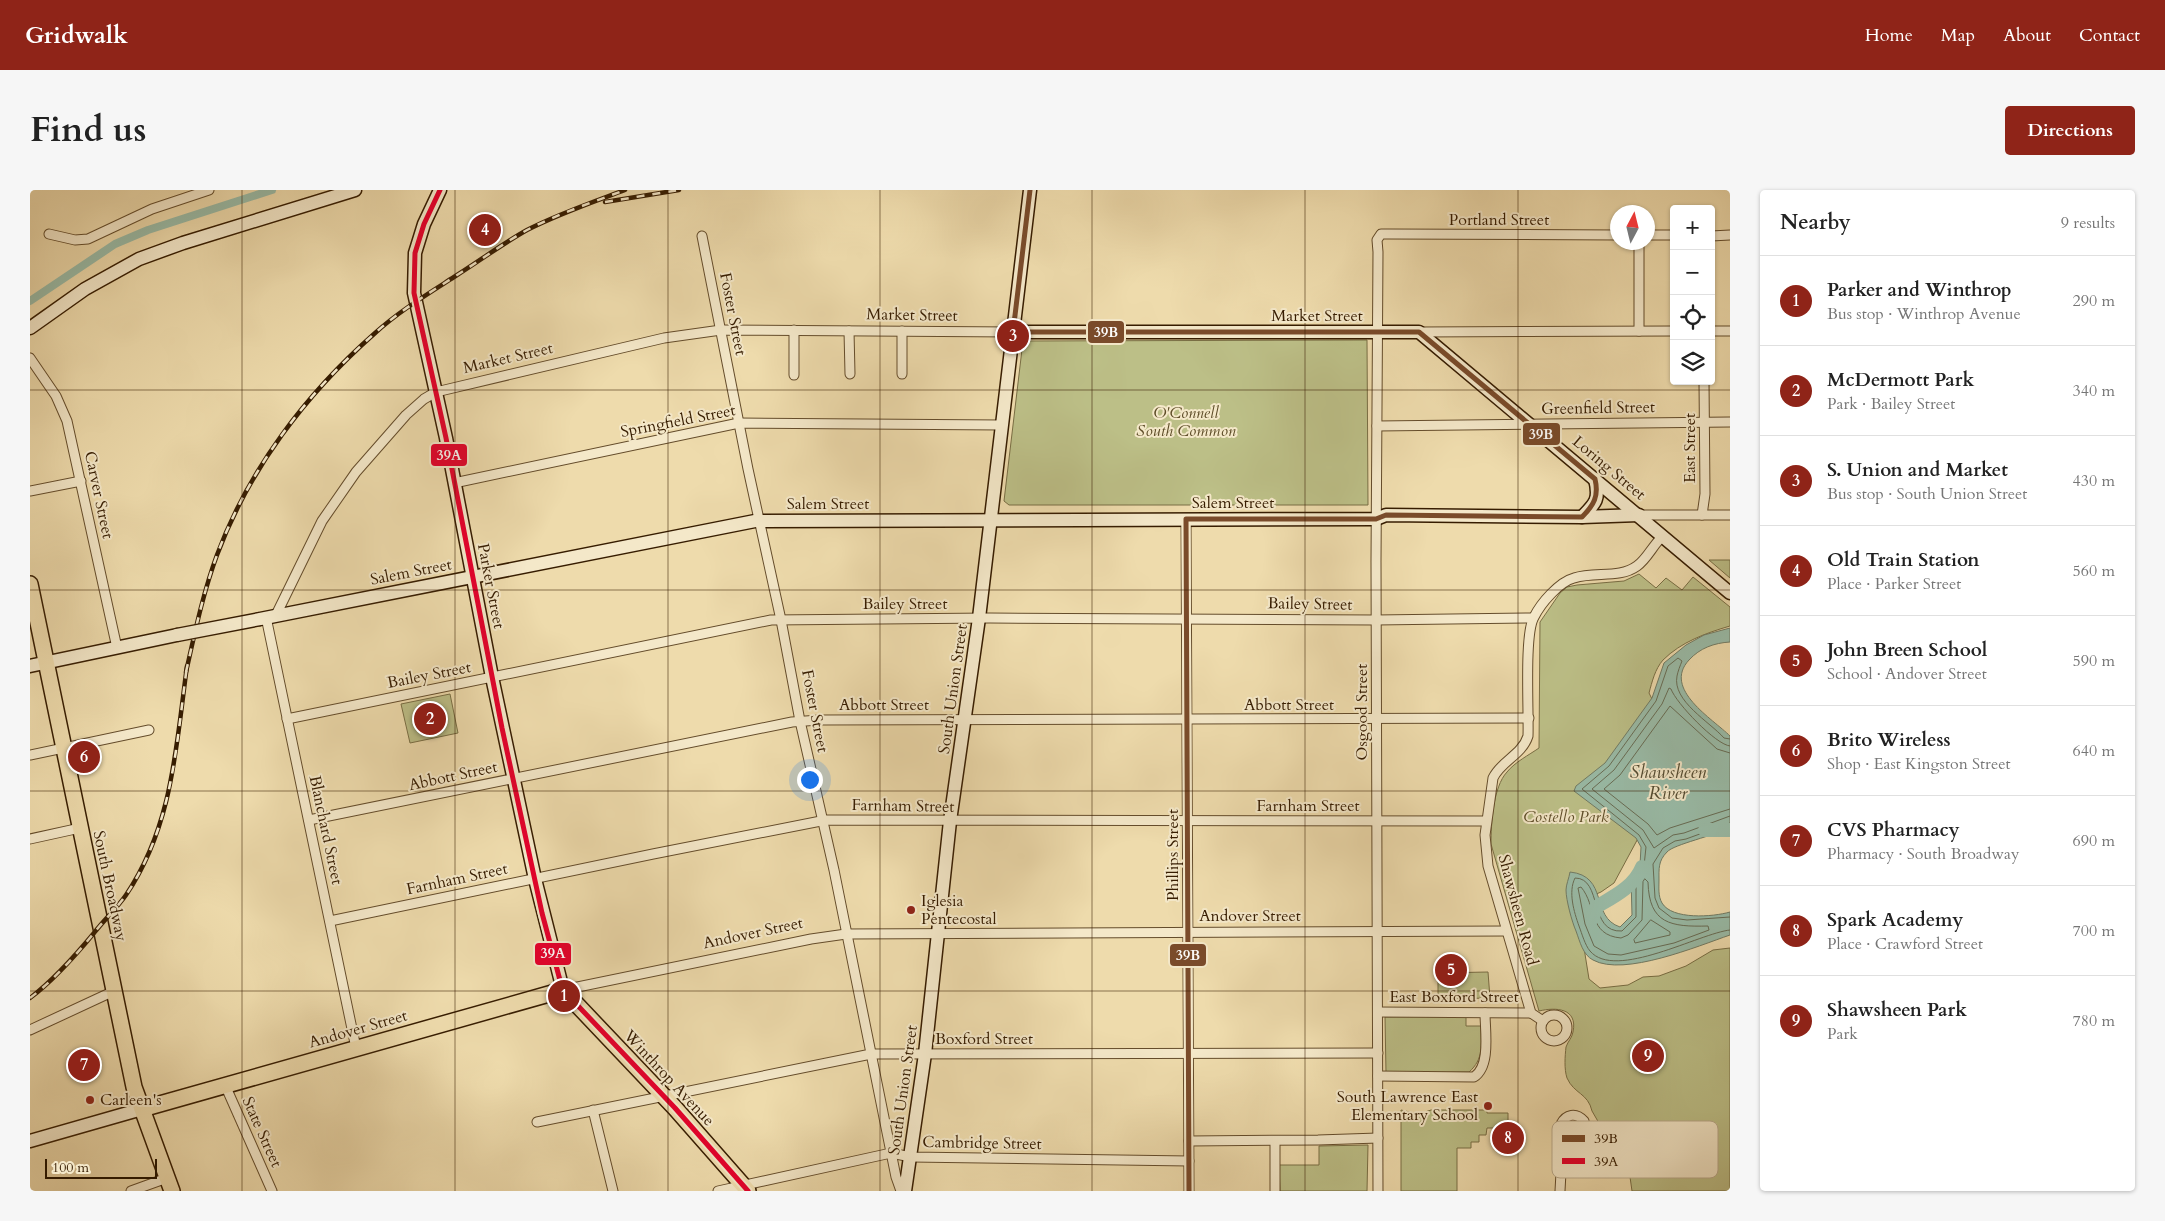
<!DOCTYPE html>
<meta charset="utf-8">
<style>
:root{--surface:#fff;--page:#f6f6f6;--text:#222;--muted:#767676;--line:#e0e0e0;--accent:#8f2418}
body{margin:0;font-family:Cardo,serif;background:var(--page);color:var(--text)}
.controls{position:absolute;right:15px;top:15px;display:grid;overflow:hidden;border-radius:5px;box-shadow:0 1px 4px #0004}
.controls button{width:45px;height:45px;display:grid;place-items:center;padding:0;border:0;border-bottom:1px solid var(--line);background:var(--surface);color:var(--text);font:25px sans-serif}
.compass{position:absolute;left:1580px;top:15px;width:45px;height:45px;border-radius:50%;background:var(--surface);box-shadow:0 1px 4px #0004;rotate:7deg}
.scale{position:absolute;left:15px;bottom:12px;width:112px;box-sizing:border-box;padding-left:5px;border:2px solid #361c00;border-top:0;font-size:14px;line-height:18px;white-space:nowrap;color:#361c00;-webkit-text-stroke:4px #f4e8c9;paint-order:stroke}
.you{position:absolute;left:779px;top:589px;width:18px;height:18px;margin:-12px;border:4px solid #fff;border-radius:50%;background:#1a73e8;box-shadow:0 0 0 8px #1a73e833}
.badge{display:grid;place-items:center;width:32px;height:32px;border-radius:50%;background:var(--accent);color:#fff;font-size:16px;font-weight:700}
.pin{position:absolute;translate:-50% -50%;border:2px solid #fff;box-shadow:0 1px 5px #0006}
.list{margin:0;padding:0;list-style:none}
h2{display:flex;justify-content:space-between;align-items:center;height:65px;margin:0;padding:0 20px;font-size:21px}
h2 small{font-size:16px;font-weight:400;color:var(--muted)}
.list li{display:grid;grid-template-columns:32px 1fr auto;gap:15px;align-items:center;box-sizing:border-box;height:90px;padding:0 20px;border-top:1px solid var(--line)}
.list b{display:block;font-size:19px;white-space:nowrap}
.list p{margin:0;font-size:16px;white-space:nowrap;color:var(--muted)}
.list em{font-size:16px;font-style:normal;color:var(--muted)}
.icon{flex:none;width:28px;height:28px;fill:none;stroke:currentColor;stroke-width:2;stroke-linecap:round;stroke-linejoin:round}
.map{position:relative;flex:none;width:1700px;height:1001px;overflow:hidden;border-radius:5px}
header{display:flex;align-items:center;gap:30px;box-sizing:border-box;height:70px;padding:0 25px;background:var(--accent);color:#fff}
header strong{font-size:24px}
nav{display:flex;gap:28px;margin-inline-start:auto;font-size:18px}
.intro{display:flex;align-items:center;justify-content:space-between;box-sizing:border-box;height:120px;padding:0 30px}
h1{margin:0;font-size:35px}
.button{padding:12px 22px;border-radius:5px;background:var(--accent);color:#fff;font-size:18px;font-weight:700}
main{display:flex;gap:30px;padding:0 30px}
aside{flex:1;background:var(--surface);border-radius:5px;box-shadow:0 1px 4px #0004}
.map>svg:first-child{display:block}
.green{fill:#bcbf87;stroke:#796e44}
.water{fill:#99bba7;stroke:#717b64}
.lines{fill:none;stroke-linecap:round;stroke-linejoin:round}
.shore{stroke:#686c54;stroke-width:1}
.canal{stroke:#99bba7;stroke-width:8}
.river{stroke:#99bba7;stroke-width:14}
.street-casing{stroke:#644c2b;stroke-width:11}
.secondary-casing{stroke:#361c00;stroke-width:15}
.primary-casing{stroke:#361c00;stroke-width:18}
.street{stroke:#f4e8c9;stroke-width:9}
.secondary{stroke:#f4e8c9;stroke-width:12}
.primary{stroke:#eedbac;stroke-width:15}
.rail-casing{stroke:#361c00;stroke-width:4.5}
.rail{stroke:#f4e8c9;stroke-width:2.5;stroke-dasharray:8;stroke-linecap:butt}
.secondary-bridge-casing{stroke:#361c00;stroke-width:15;stroke-linecap:butt}
.secondary-bridge{stroke:#f4e8c9;stroke-width:12}
.bus-1-casing{stroke:#f4e8c9;stroke-width:9}
.bus-2-casing{stroke:#f4e8c9;stroke-width:9}
.bus-1{stroke:#7a4b2a;stroke-width:5}
.bus-2{stroke:#e4002b;stroke-width:5}
.grid{fill:none;stroke:#361c00;stroke-width:1;stroke-opacity:0.55}
.poi-dot{fill:#8f2418;stroke:#f4e8c9;stroke-width:2}
.labels{text-anchor:middle;dominant-baseline:central;stroke-width:4;stroke-linejoin:round;paint-order:stroke}
.street-label{font-size:16px;fill:#361c00;stroke:#f4e8c9}
.park-label{font-size:16px;font-style:italic;fill:#5e4d28;stroke:#f4e8c9}
.poi-label{font-size:16px;fill:#361c00;stroke:#f4e8c9;text-anchor:start}
.water-label{font-size:18px;font-style:italic;fill:#544c32;stroke:#f4e8c9}
.key{fill:#f4e8c9;stroke:#bbab8d;stroke-width:1}
.key-label{font-size:14px;fill:#361c00}
.line-badge{stroke:#f4e8c9;stroke-width:2}
.badge-label{font-size:14px;text-anchor:middle;font-weight:bold;fill:#fff}
</style>
<header>
<strong>Gridwalk</strong>
<nav><a>Home</a><a>Map</a><a>About</a><a>Contact</a></nav>
</header>
<div class="intro"><h1>Find us</h1><a class="button">Directions</a></div>
<main>
<div class="map">
<svg width="1700" height="1001" viewBox="0 0 1700 1001">
<rect width="100%" height="100%" fill="#eedbac"/>
<filter id="stains"><feTurbulence type="fractalNoise" baseFrequency=".004" numOctaves="4"/><feColorMatrix values="0 0 0 0 .2 0 0 0 0 .09 0 0 0 0 .02 0 0 0 .5 -.17"/></filter>
<radialGradient id="worn" r=".72"><stop offset=".6" stop-color="#630" stop-opacity="0"/><stop offset="1" stop-color="#630" stop-opacity=".3"/></radialGradient>
<g class="green">
<path d="M1337,150L1338,315H979L974,311L993,151Z"/>
<path d="M1679,370H1700V388Z"/>
<path d="M1609,384L1626,398L1636,388L1652,400L1663,387L1700,417V436C1676,443 1651,452 1633,470C1625,479 1622,492 1619,503L1626,517L1612,641L1584,693L1571,702L1557,708L1550,733L1559,789L1570,798L1598,795L1613,787L1629,786L1656,776L1683,760L1700,758V1001H1602L1600,987L1562,921C1558,903 1544,904 1537,888C1534,879 1535,866 1536,857C1538,851 1542,848 1543,842C1548,818 1526,817 1509,821L1461,654C1461,634 1463,597 1477,582C1485,572 1499,565 1509,558L1510,432L1530,403L1537,397L1547,395L1594,391Z"/>
<path d="M420,504L428,543L380,553L371,514Z"/>
<path d="M1458,782L1460,808L1408,809V783Z"/>
<path d="M1436,826V836H1451C1451,855 1454,869 1439,882L1356,883L1355,827Z"/>
<path d="M1371,920L1389,924L1401,920H1457V923H1478V938H1457L1456,945H1449V952H1441V958H1427V1001H1371Z"/>
<path d="M1338,955L1337,1001H1250L1249,975H1289V956Z"/>
</g>
<path class="water" d="M1700,438V452C1684,453 1670,458 1659,470C1632,499 1683,529 1700,546V637C1685,646 1644,654 1637,662C1628,671 1629,679 1629,690C1629,698 1628,706 1632,713C1642,730 1683,727 1700,722V745C1668,756 1594,787 1563,770C1553,765 1550,752 1546,741C1542,732 1536,710 1536,700C1536,695 1539,688 1540,682C1579,686 1560,727 1590,737L1602,725L1601,688L1610,675L1611,657L1606,648L1544,601L1546,596L1575,573L1622,508L1634,473L1656,455L1674,445Z"/>
<g class="lines">
<g class="shore">
<path d="M1700,549L1694,548C1680,532 1642,511 1647,486C1648,481 1650,476 1652,471L1648,468L1638,476L1626,511L1579,576L1552,599L1609,645L1616,657L1614,676L1606,690V727L1592,741C1558,743 1573,688 1545,688C1538,702 1544,722 1549,736C1552,744 1555,755 1560,761C1585,791 1670,743 1700,740"/>
<path d="M1700,556C1686,555 1646,513 1641,499L1639,498L1632,514L1584,580L1562,599L1613,640L1624,658L1643,645L1654,643L1700,626"/>
<path d="M1700,563L1687,559L1640,516L1590,585L1574,599L1618,634L1627,645L1640,638L1700,619"/>
<path d="M1700,633L1656,649L1645,651L1633,658L1623,674L1625,708L1629,718L1642,728L1657,730L1700,727"/>
<path d="M1615,689L1618,692C1619,734 1641,737 1678,736L1679,740L1644,753L1591,765L1578,764L1564,756L1555,734L1548,698L1551,697C1567,716 1558,745 1591,748L1598,745L1612,730L1613,692Z"/>
<path d="M1621,730L1640,742V745L1605,753L1604,750Z"/>
</g>
<path class="canal" d="M0,111L85,54L118,40L242,0"/>
<g class="river">
<path d="M1675,640H1700"/>
<path d="M1563,728L1566,717C1583,707 1604,697 1612,677"/>
</g>
<g class="street-casing">
<g id="street">
<path d="M19,44L45,50L58,49L122,19L179,0"/>
<path d="M1618,45H1644"/>
<path d="M672,46L718,279L751,430L770,531L804,680L866,987L871,1001"/>
<path d="M1681,46L1700,45"/>
<path d="M819,141L820,184"/>
<path d="M872,141V184"/>
<path d="M1609,141V52"/>
<path d="M1681,141H1700"/>
<path d="M1389,142L1644,141"/>
<path d="M0,168L26,206L37,231L87,458"/>
<path d="M764,185V140"/>
<path d="M1347,236L1700,232"/>
<path d="M424,293L709,233L971,235"/>
<path d="M0,301L51,291"/>
<path d="M1609,325H1700"/>
<path d="M1672,325L1675,304L1674,191"/>
<path d="M1156,329L1159,1001"/>
<path d="M246,425L292,331L326,282L376,225L394,209L406,202L634,148L691,140L983,142"/>
<path d="M236,427L326,858"/>
<path d="M257,529L741,430L960,428L1346,430L1503,428"/>
<path d="M0,565L119,540"/>
<path d="M279,630L762,532L789,530L1499,528"/>
<path d="M0,649L50,638"/>
<path d="M300,731L623,664L796,630L1456,631"/>
<path d="M533,800L781,749L816,744L1476,741"/>
<path d="M1348,822L1501,823"/>
<circle cx="1524" cy="838" r="13"/>
<path d="M1513,831L1501,823L1458,676L1455,645L1463,588C1471,571 1492,565 1498,546C1499,522 1494,444 1504,427C1511,413 1529,392 1544,388C1565,381 1589,389 1607,376C1617,369 1623,355 1632,347"/>
<path d="M0,840L84,801"/>
<path d="M1348,886L1444,887C1461,876 1455,841 1455,823"/>
<path d="M195,895L242,1001"/>
<path d="M563,920L583,1001"/>
<path d="M507,932L841,864L1348,863"/>
<path d="M1159,951L1288,950L1348,948"/>
<path d="M1245,1000V951"/>
<path d="M101,1001L137,988"/>
<path d="M688,1001L861,963L881,967L1159,971"/>
<path d="M1348,1001L1346,372L1348,62L1347,50L1351,44H1359L1588,45"/>
<path d="M1530,1001L1533,945L1531,934C1536,924 1546,922 1554,931L1556,940L1551,948L1542,950L1533,945"/>
</g>
</g>
<g class="secondary-casing">
<g id="secondary">
<path d="M410,0L394,34L385,63L384,103L416,248L462,487L505,689L533,800"/>
<path d="M0,138L55,99L109,69L153,53L325,0"/>
<path d="M983,142H1389L1700,403"/>
<path d="M1552,327C1566,313 1570,309 1565,289"/>
<path d="M230,429L725,331L1346,329L1356,325L1552,327L1609,325"/>
<path d="M0,476L147,445"/>
<path d="M0,951L112,919"/>
<path d="M875,1001L895,864L920,631L949,428L1000,0"/>
</g>
</g>
<g class="primary-casing">
<g id="primary">
<path d="M0,394L104,897L142,1001"/>
<path d="M112,919L533,800L645,918L718,1001"/>
</g>
</g>
<use href="#street" class="street"/>
<use href="#secondary" class="secondary"/>
<use href="#primary" class="primary"/>
<g class="rail-casing">
<g id="rail">
<path d="M575,12L649,0"/>
<path d="M156,482C165,442 173,403 187,365C219,279 276,204 344,144C368,122 396,105 424,87C448,72 472,54 497,40C528,24 563,12 595,0"/>
<path d="M0,808C24,790 45,766 64,743C74,730 87,718 96,705C143,635 146,556 157,476"/>
</g>
</g>
<use href="#rail" class="rail"/>
<g class="secondary-bridge-casing">
<path id="secondary-bridge" d="M147,445L230,429"/>
</g>
<use href="#secondary-bridge" class="secondary-bridge"/>
<g class="bus-1-casing">
<path id="bus-1" d="M1000,0L983,142H1389L1565,289C1569,306 1564,315 1552,327L1356,325L1346,329H1156L1159,1001"/>
</g>
<g class="bus-2-casing">
<path id="bus-2" d="M410,0L394,34L385,63L384,103L416,248L472,538L512,723L531,794L533,800L645,918L718,1001"/>
</g>
<use href="#bus-1" class="bus-1"/>
<use href="#bus-2" class="bus-2"/>
</g>
<path class="grid" d="M212,0V1001M425,0V1001M638,0V1001M850,0V1001M1062,0V1001M1275,0V1001M1488,0V1001M0,200H1700M0,400H1700M0,601H1700M0,801H1700"/>
<g class="poi-dot">
<circle cx="881" cy="720" r="5"/>
<circle cx="60" cy="910" r="5"/>
<circle cx="1458" cy="916" r="5"/>
</g>
<g class="labels">
<g class="street-label">
<text x="1469" y="30">Portland Street</text>
<text transform="translate(703 124) rotate(79)">Foster Street</text>
<text transform="translate(882 125) rotate(1)">Market Street</text>
<text x="1287" y="126">Market Street</text>
<text transform="translate(478 168) rotate(-13)">Market Street</text>
<text transform="translate(1568 218) rotate(-1)">Greenfield Street</text>
<text transform="translate(648 231) rotate(-11)">Springfield Street</text>
<text transform="translate(1660 258) rotate(-90)">East Street</text>
<text transform="translate(1579 278) rotate(40)">Loring Street</text>
<text transform="translate(69 305) rotate(78)">Carver Street</text>
<text x="1203" y="313">Salem Street</text>
<text x="798" y="314">Salem Street</text>
<text transform="translate(381 382) rotate(-11)">Salem Street</text>
<text transform="translate(461 396) rotate(79)">Parker Street</text>
<text x="875" y="414">Bailey Street</text>
<text transform="translate(1280 414) rotate(1)">Bailey Street</text>
<text transform="translate(399 485) rotate(-11)">Bailey Street</text>
<text transform="translate(923 499) rotate(-82)">South Union Street</text>
<text x="854" y="515">Abbott Street</text>
<text x="1259" y="515">Abbott Street</text>
<text transform="translate(785 521) rotate(79)">Foster Street</text>
<text transform="translate(1332 522) rotate(-90)">Osgood Street</text>
<text transform="translate(423 586) rotate(-12)">Abbott Street</text>
<text transform="translate(873 616) rotate(1)">Farnham Street</text>
<text x="1278" y="616">Farnham Street</text>
<text transform="translate(296 640) rotate(78)">Blanchard Street</text>
<text transform="translate(1143 665) rotate(-90)">Phillips Street</text>
<text transform="translate(427 689) rotate(-12)">Farnham Street</text>
<text transform="translate(80 696) rotate(78)">South Broadway</text>
<text transform="translate(1488 720) rotate(75)">Shawsheen Road</text>
<text x="1220" y="726">Andover Street</text>
<text transform="translate(723 743) rotate(-12)">Andover Street</text>
<text x="1424" y="807">East Boxford Street</text>
<text transform="translate(328 839) rotate(-16)">Andover Street</text>
<text x="954" y="849">Boxford Street</text>
<text transform="translate(639 888) rotate(47)">Winthrop Avenue</text>
<text transform="translate(873 900) rotate(-82)">South Union Street</text>
<text transform="translate(232 942) rotate(66)">State Street</text>
<text transform="translate(952 953) rotate(1)">Cambridge Street</text>
</g>
<g class="park-label">
<text x="1156" y="223">O'Connell<tspan x="1156" dy="18">South Common</tspan></text>
<text x="1536" y="627">Costello Park</text>
</g>
<g class="poi-label">
<text x="891" y="711">Iglesia<tspan x="891" dy="18">Pentecostal</tspan></text>
<text x="1448" y="907" text-anchor="end">South Lawrence East<tspan x="1448" dy="18">Elementary School</tspan></text>
<text x="70" y="910">Carleen's</text>
</g>
<g class="water-label">
<text x="1638" y="582">Shawsheen<tspan x="1638" dy="21">River</tspan></text>
</g>
</g>
<rect x="1522" y="931" width="166" height="57" rx="8" class="key"/>
<rect x="1532" y="945" width="23" height="7" fill="#7a4b2a"/>
<rect x="1532" y="968" width="23" height="6" fill="#e4002b"/>
<g class="key-label">
<text x="1564" y="953">39B</text>
<text x="1564" y="976">39A</text>
</g>
<g class="line-badge">
<rect x="1057" y="130" width="38" height="24" rx="5" fill="#7a4b2a"/>
<rect x="1492" y="232" width="39" height="24" rx="5" fill="#7a4b2a"/>
<rect x="400" y="253" width="38" height="24" rx="5" fill="#e4002b"/>
<rect x="504" y="752" width="38" height="24" rx="5" fill="#e4002b"/>
<rect x="1139" y="753" width="38" height="24" rx="5" fill="#7a4b2a"/>
</g>
<g class="badge-label">
<text x="1076" y="147">39B</text>
<text x="1511" y="249">39B</text>
<text x="419" y="270">39A</text>
<text x="523" y="768">39A</text>
<text x="1158" y="770">39B</text>
</g>
<rect width="100%" height="100%" filter="url(#stains)"/>
<rect width="100%" height="100%" fill="url(#worn)"/>
</svg>
<div class="controls">
<button>+</button>
<button>−</button>
<button><svg class="icon" aria-label="locate" viewBox="0 0 24 24"><circle cx="12" cy="12" r="6"/><path d="M12 2v4M12 18v4M2 12h4M18 12h4"/></svg></button>
<button><svg class="icon" aria-label="layers" viewBox="0 0 24 24"><path d="M12 4l9 5-9 5-9-5zM3 14l9 5 9-5"/></svg></button>
</div>
<svg class="compass" viewBox="-18 -18 36 36"><path d="M0-13l5 13h-10z" fill="#e53935"/><path d="M0 13l5-13h-10z" fill="#767676"/></svg>
<div class="scale">100 m</div>
<div class="you"></div>
<div class="pin badge" style="left:534px;top:806px">1</div>
<div class="pin badge" style="left:400px;top:529px">2</div>
<div class="pin badge" style="left:983px;top:146px">3</div>
<div class="pin badge" style="left:455px;top:40px">4</div>
<div class="pin badge" style="left:1421px;top:780px">5</div>
<div class="pin badge" style="left:54px;top:567px">6</div>
<div class="pin badge" style="left:54px;top:875px">7</div>
<div class="pin badge" style="left:1478px;top:948px">8</div>
<div class="pin badge" style="left:1618px;top:866px">9</div>
</div>
<aside>
<h2>Nearby<small>9 results</small></h2>
<ul class="list">
<li><span class="badge">1</span><div><b>Parker and Winthrop</b><p>Bus stop · Winthrop Avenue</p></div><em>290 m</em></li>
<li><span class="badge">2</span><div><b>McDermott Park</b><p>Park · Bailey Street</p></div><em>340 m</em></li>
<li><span class="badge">3</span><div><b>S. Union and Market</b><p>Bus stop · South Union Street</p></div><em>430 m</em></li>
<li><span class="badge">4</span><div><b>Old Train Station</b><p>Place · Parker Street</p></div><em>560 m</em></li>
<li><span class="badge">5</span><div><b>John Breen School</b><p>School · Andover Street</p></div><em>590 m</em></li>
<li><span class="badge">6</span><div><b>Brito Wireless</b><p>Shop · East Kingston Street</p></div><em>640 m</em></li>
<li><span class="badge">7</span><div><b>CVS Pharmacy</b><p>Pharmacy · South Broadway</p></div><em>690 m</em></li>
<li><span class="badge">8</span><div><b>Spark Academy</b><p>Place · Crawford Street</p></div><em>700 m</em></li>
<li><span class="badge">9</span><div><b>Shawsheen Park</b><p>Park</p></div><em>780 m</em></li>
</ul>
</aside>
</main>
